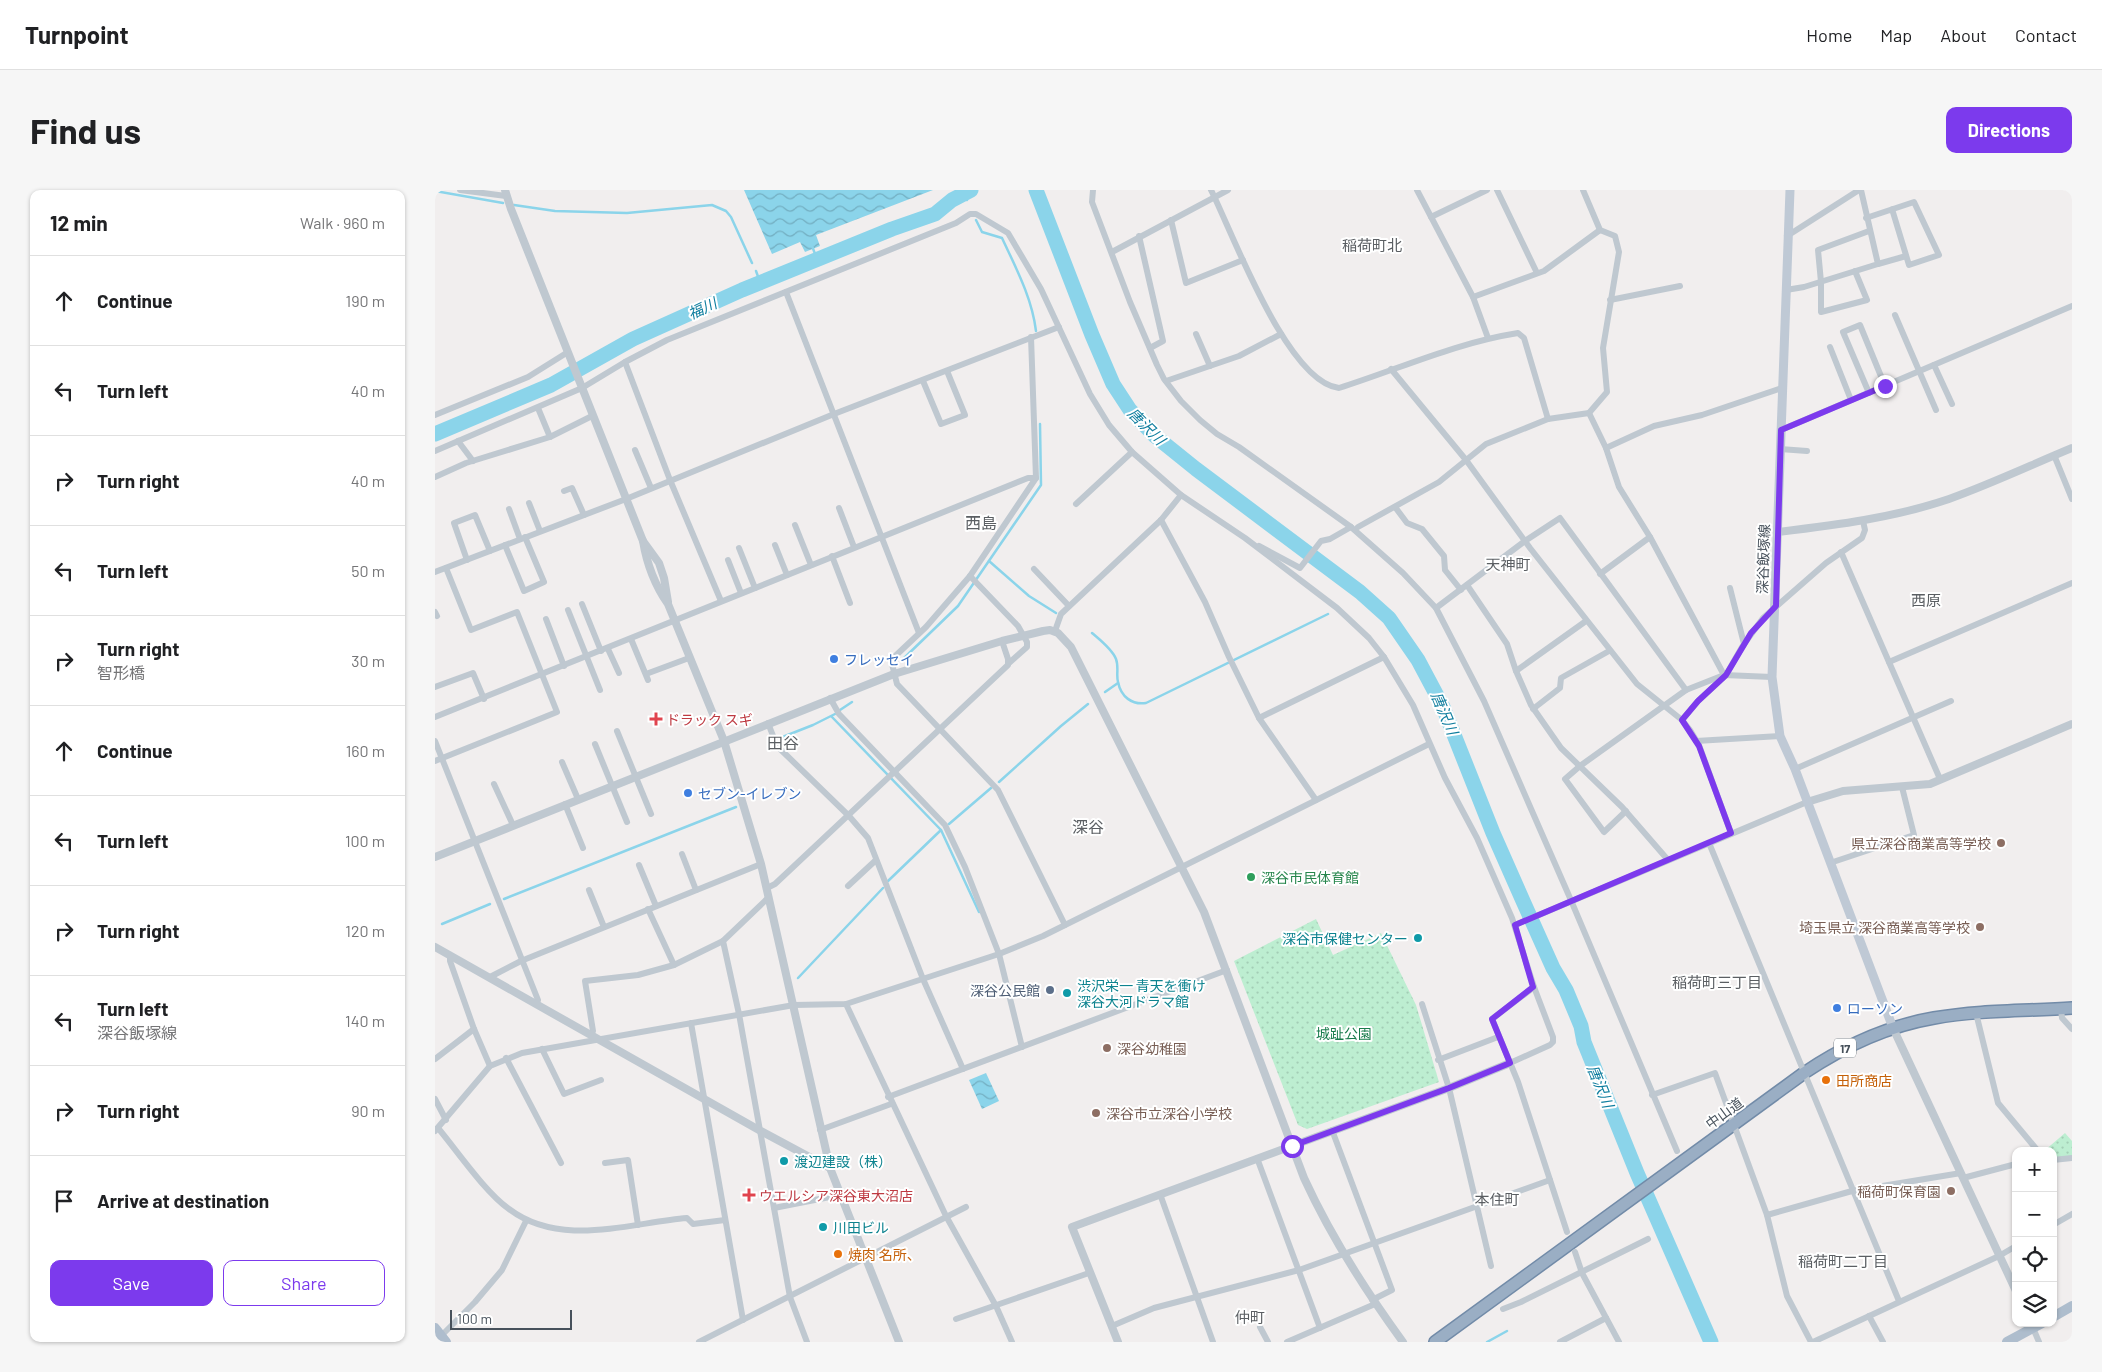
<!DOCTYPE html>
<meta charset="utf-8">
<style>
:root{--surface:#fff;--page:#f6f6f6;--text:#202124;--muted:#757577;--line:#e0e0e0;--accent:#7c3aed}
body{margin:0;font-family:Barlow,"Noto Sans JP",sans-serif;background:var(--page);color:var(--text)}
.controls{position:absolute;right:15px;bottom:15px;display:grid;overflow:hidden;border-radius:10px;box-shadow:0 1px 4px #0004}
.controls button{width:45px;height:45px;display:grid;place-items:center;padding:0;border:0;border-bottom:1px solid var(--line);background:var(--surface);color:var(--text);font:25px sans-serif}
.scale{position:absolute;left:15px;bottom:12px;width:122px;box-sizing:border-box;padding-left:5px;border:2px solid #47515b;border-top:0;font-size:14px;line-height:18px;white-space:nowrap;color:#47515b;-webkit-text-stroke:4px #fff;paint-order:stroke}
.stop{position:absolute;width:15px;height:15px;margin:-11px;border:4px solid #7c3aed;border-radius:50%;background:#fff}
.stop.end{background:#7c3aed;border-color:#fff;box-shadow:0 1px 5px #0008}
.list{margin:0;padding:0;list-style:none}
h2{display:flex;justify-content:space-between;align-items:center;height:65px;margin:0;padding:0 20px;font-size:21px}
h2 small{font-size:16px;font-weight:400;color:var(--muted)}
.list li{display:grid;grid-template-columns:32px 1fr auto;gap:15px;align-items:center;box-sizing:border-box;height:90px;padding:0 20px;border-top:1px solid var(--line)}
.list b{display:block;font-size:19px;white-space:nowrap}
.list p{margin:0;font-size:16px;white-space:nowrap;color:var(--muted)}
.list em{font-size:16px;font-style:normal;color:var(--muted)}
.actions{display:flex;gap:10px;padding:15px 20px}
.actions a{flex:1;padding:11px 0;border:1px solid var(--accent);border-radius:10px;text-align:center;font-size:18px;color:var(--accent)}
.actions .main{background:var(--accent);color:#fff}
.icon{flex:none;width:28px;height:28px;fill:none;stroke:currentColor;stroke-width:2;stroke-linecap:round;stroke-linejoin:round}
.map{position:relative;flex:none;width:1637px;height:1152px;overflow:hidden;border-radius:10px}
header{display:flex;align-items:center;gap:30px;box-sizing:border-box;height:70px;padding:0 25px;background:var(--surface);border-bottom:1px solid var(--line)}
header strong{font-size:24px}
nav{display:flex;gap:28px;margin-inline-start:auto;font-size:18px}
.intro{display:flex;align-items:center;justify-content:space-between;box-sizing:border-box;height:120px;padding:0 30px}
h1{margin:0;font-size:35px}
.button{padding:12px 22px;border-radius:10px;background:var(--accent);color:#fff;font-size:18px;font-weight:700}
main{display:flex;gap:30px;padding:0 30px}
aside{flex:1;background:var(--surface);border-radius:10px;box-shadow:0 1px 4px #0004}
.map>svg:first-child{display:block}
.park{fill:url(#park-dots)}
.water{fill:url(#water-waves)}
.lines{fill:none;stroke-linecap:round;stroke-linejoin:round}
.stream{stroke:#8bd4ea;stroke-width:2.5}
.river{stroke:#8bd4ea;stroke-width:15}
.trunk-casing{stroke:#728ba8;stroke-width:14}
.minor{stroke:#bfc8d0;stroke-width:6}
.tertiary{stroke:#bfc8d0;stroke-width:8}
.secondary{stroke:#bfc9d5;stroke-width:9}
.primary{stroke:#aebdcd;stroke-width:10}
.trunk{stroke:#9aaec4;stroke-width:11}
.route{stroke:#7c3aed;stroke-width:6}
.shop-dot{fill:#3f7fe0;stroke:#fff;stroke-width:2}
.health-dot{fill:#e0444e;stroke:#fff;stroke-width:2}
.education-dot{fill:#8d6e63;stroke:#fff;stroke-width:2}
.leisure-dot{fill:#2e9e5b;stroke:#fff;stroke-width:2}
.culture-dot{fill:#0f9aa8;stroke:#fff;stroke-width:2}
.service-dot{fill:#5c6f8a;stroke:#fff;stroke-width:2}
.food-dot{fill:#e8710a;stroke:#fff;stroke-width:2}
.labels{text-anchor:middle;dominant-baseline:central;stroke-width:4;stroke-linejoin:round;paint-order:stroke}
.shield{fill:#fff;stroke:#7e858c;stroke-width:1}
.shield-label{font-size:12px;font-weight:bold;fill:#47515b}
.street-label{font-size:14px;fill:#47515b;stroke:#fff}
.shop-label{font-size:14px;fill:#366cbe;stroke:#fff;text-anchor:start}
.health-label{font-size:14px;fill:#be3a42;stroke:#fff;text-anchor:start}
.education-label{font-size:14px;fill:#785e54;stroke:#fff;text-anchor:end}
.leisure-label{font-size:14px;fill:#27864d;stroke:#fff;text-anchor:start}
.culture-label{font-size:14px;fill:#0d838f;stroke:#fff;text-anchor:start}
.service-label{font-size:14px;fill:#4e5e75;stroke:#fff;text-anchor:end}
.park-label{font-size:14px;fill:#197c4c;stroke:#fff}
.food-label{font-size:14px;fill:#c56008;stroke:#fff;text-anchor:start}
.neighbourhood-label{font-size:15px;fill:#5b5f63;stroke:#fff}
.water-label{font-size:15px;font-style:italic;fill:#0f7e9f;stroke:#fff}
.quarter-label{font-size:16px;fill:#5b5f63;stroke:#fff}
</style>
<header>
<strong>Turnpoint</strong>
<nav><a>Home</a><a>Map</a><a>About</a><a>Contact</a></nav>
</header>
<div class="intro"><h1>Find us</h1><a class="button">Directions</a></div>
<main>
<aside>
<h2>12 min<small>Walk · 960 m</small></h2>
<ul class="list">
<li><svg class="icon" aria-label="ahead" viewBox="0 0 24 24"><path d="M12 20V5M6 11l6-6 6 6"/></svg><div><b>Continue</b></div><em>190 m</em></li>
<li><svg class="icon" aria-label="left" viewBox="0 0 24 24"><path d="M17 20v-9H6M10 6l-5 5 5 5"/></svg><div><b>Turn left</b></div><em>40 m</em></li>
<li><svg class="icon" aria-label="right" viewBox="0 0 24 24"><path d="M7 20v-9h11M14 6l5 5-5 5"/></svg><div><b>Turn right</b></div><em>40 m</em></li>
<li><svg class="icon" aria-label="left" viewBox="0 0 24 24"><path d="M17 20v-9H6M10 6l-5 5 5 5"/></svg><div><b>Turn left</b></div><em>50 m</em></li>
<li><svg class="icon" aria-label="right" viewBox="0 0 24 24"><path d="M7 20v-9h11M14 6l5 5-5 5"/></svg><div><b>Turn right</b><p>智形橋</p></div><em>30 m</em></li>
<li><svg class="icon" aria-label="ahead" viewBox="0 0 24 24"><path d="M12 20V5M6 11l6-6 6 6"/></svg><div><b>Continue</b></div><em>160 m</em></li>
<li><svg class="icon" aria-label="left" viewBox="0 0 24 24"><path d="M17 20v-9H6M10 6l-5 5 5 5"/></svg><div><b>Turn left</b></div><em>100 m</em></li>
<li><svg class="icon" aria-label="right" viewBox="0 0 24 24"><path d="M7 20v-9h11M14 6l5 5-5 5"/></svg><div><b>Turn right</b></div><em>120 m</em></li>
<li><svg class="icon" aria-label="left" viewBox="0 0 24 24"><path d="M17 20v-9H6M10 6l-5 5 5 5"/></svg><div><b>Turn left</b><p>深谷飯塚線</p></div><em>140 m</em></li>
<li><svg class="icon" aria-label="right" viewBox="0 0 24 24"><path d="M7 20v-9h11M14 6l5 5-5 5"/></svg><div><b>Turn right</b></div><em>90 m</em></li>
<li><svg class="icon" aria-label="arrive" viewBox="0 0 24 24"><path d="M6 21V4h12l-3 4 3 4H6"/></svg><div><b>Arrive at destination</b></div></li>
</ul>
<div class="actions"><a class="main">Save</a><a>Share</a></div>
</aside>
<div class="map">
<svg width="1637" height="1152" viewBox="0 0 1637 1152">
<defs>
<pattern id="park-dots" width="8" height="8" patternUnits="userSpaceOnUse" patternTransform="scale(1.25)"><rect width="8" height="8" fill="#bdeed1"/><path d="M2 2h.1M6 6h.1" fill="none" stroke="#a4ceb6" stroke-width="1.8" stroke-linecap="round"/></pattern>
<pattern id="water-waves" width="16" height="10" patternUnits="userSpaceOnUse" patternTransform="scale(1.25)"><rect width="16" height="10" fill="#8bd4ea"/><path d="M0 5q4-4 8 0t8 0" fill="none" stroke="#73aec1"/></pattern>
</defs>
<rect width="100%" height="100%" fill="#f1eeee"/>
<g class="park">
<path d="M881,729L898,765L946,743L981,815L1004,892L872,939L863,935L799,771Z"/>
<path d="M1630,943L1637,951V966L1618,968V961H1609Z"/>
</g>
<g class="water">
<path d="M309,0H498L381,45L385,56L370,62L365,52L337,64Z"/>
<path d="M551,883L564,911L547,919L534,890Z"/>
</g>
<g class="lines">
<g class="stream">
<path d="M526,0L532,10"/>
<path d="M0,1L68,13"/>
<path d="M79,15L120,21L192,23L277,15L291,21L296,27L317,73"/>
<path d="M541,30L547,42L567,48C581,78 597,108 601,141"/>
<path d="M377,56L382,69"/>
<path d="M321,81L325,92"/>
<path d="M554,371L594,406L621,423"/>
<path d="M657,443C665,450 677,459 681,469C684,477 681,485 683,492C686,507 697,515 711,513L893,424"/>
<path d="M467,470L523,416L606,295L605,234"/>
<path d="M670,502L683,493"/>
<path d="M405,520L417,512"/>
<path d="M397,527L506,640L544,722"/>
<path d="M345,548L378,535L400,524"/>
<path d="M564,592L626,536L653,514"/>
<path d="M514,634L556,598"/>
<path d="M453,691L506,640"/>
<path d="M69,709L301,617"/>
<path d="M7,734L55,714"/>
<path d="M363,788L448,698"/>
<path d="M1052,1152L1072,1141"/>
</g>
<g class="river">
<path d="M601,0L657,145L678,194L695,220L720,246L761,279L925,402L954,428L983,470L1008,517L1058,643L1088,711L1118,778L1131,800L1146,836L1149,852L1202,983L1276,1152"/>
<path d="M0,244L116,195L198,149L307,100L457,39L500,24L517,10L536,0"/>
</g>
<g class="trunk-casing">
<path id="trunk" d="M1000,1152L1369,883C1409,856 1452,836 1499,828C1544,820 1591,821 1637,818"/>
</g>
<g class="minor">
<path d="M25,0L71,6"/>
<path d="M658,0L657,12L695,112L722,175L729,189L746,211L765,230L782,244L804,257L916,337L968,383L1001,418L1049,511L1135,708L1242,961"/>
<path d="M776,0C798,44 852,192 904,198C964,179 1020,153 1083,143L1089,148L1113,229"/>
<path d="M982,0L1038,107L1053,148"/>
<path d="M1062,0L1102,83"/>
<path d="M996,27L1052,0"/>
<path d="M1431,28L1479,12L1504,65L1474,75L1457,19"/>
<path d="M736,30L751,93L808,70"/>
<path d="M704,46L728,151L715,158"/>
<path d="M1352,46L1424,0"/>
<path d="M677,62L793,0"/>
<path d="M1443,74L1471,66"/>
<path d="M1420,81L1432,110L1386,122V92L1383,60L1434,41"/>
<path d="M1351,100L1369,97L1443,74L1426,0"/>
<path d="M351,102L484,443"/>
<path d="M1038,107L1109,81L1165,40"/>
<path d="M1175,110L1245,96"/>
<path d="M1460,125L1501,220"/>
<path d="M761,144L775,176"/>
<path d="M596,147L601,288L535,386L491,437L456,470L462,494L563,600L630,735"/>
<path d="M1395,157L1416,210"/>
<path d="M190,172L235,290L286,411"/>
<path d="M1499,175L1517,214"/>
<path d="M956,179L1031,270L1095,358L1202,494L1247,530L1255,540L1264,555L1296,643"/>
<path d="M488,191L506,234L530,225L512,181"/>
<path d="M731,191L804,166L846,144"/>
<path d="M1434,203L1408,142L1425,135L1450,196"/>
<path d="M103,218L115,247"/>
<path d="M1154,223L1171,258L1184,297L1215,347L1289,485"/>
<path d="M0,225L93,187L133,162"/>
<path d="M1346,240L1637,116"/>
<path d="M23,251L38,271"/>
<path d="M1171,258L1219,236L1267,225L1347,198"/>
<path d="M1345,259L1372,261"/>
<path d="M200,260L216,298"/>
<path d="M0,261L147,198L190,172L232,150L521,33L535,24H541L573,43L606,99L655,204L674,235L697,262L746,305L810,348L902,418L934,448L949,467L978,515L1010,588L1042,648L1077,728L1099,797L1118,847V852L1115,855L1075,873"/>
<path d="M1619,265L1637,309"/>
<path d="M0,287L31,273L115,247L157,226"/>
<path d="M129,301L137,298L149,325"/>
<path d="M94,313L105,341"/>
<path d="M641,314L697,262"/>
<path d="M960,317L972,333L987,339L1009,366L1010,380L1026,400"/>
<path d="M404,318L419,357"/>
<path d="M74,319L85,349"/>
<path d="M726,330L770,412L794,467L824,528L881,610"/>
<path d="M360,335L376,375"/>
<path d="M923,337L1004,292L1051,254L1113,229L1154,223L1172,202L1168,158L1184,62L1180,46L1165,40L1148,0"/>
<path d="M70,355L89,401L109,392L90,347"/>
<path d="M340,355L352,385"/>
<path d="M824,356L865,378L886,351L895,349L916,337"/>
<path d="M304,358L320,398"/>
<path d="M1406,362L1505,589"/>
<path d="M397,366L415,413"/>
<path d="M32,370L19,333L40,325L55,361"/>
<path d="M293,370L306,403"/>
<path d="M599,379L634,416"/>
<path d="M0,382L191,309L399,224L624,137"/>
<path d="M1165,384L1215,347"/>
<path d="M535,386L583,436L592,452V457L574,473"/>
<path d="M1032,395L1072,454L1081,481L1096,515L1126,558L1187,617L1233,670"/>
<path d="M1295,398L1309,454"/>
<path d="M147,414L166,461"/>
<path d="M1001,418L1090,351L1125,328L1251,500"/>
<path d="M133,420L165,500"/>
<path d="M0,422L2,426"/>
<path d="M111,429L129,476"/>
<path d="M620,441L626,424L726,330L746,305"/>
<path d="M196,449L213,490"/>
<path d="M173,459L184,483"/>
<path d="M1454,472L1637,393"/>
<path d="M1081,481L1151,431"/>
<path d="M211,484L254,468"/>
<path d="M0,497L38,483L49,509"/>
<path d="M395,508L404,524L510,635L530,677L564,764L587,857"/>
<path d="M1098,519L1125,498L1126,488L1174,461"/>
<path d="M0,527L593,288H601"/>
<path d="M824,528L949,467"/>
<path d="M1247,530L1263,511L1291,485L1307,457L1328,428L1391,373L1427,348L1430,340L1428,331"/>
<path d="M333,533L342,556L414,626L433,648L488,789L528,879"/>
<path d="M182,541L216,624"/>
<path d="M0,551L103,810L102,813"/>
<path d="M1261,551L1345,546"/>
<path d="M160,554L192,632"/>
<path d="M0,571L122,522L82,422L36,440L11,378"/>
<path d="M127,572L143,609"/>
<path d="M1360,579L1516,511"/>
<path d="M59,594L78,635"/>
<path d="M130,614L148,658"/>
<path d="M1191,621L1169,642L1130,589L1145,576L1251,500L1289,485L1337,487"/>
<path d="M1274,653L1464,1111"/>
<path d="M247,664L261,700"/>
<path d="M1395,673L1479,645L1467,597"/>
<path d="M204,675L221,716"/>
<path d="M413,696L441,670"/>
<path d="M332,698L340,694L573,475V469L567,451"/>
<path d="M154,700L169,737"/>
<path d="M334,707L288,751L304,824L355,1107L372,1152"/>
<path d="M213,719L239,775"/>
<path d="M1080,735L1372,612"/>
<path d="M15,766V771L39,839L55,876"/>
<path d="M55,787L86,771L326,674"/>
<path d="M1099,797L1057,829L1083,892L1132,1042"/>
<path d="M411,814L511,1026L561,1116L577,1152"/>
<path d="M987,814L1014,898L1056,1076"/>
<path d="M1626,819L1627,828L1637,839"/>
<path d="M1541,823L1563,913L1603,961"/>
<path d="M256,833L308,1130"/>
<path d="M156,844L158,841L150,791L203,785L239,775L288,751"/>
<path d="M107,859L129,904L166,890"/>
<path d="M71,868L126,973"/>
<path d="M0,869L39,839"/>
<path d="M1003,870L1063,847"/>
<path d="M1217,905L1280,883L1332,1025L1352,1106L1376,1152"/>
<path d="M453,907L792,780"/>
<path d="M0,909L11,930"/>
<path d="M3,938C23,962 50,1002 74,1019C125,1058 194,1033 252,1028L258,1034L290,1030"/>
<path d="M385,940L456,914"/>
<path d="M897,940L957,1100L937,1110"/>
<path d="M0,941L55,876L87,863L359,815L411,814L564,764L608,746L994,554"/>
<path d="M822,968L885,1138"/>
<path d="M1618,970L1637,968"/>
<path d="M170,973L193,970L203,1035"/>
<path d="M1528,988L1581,974"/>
<path d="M725,1004L778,1152"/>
<path d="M339,1018L405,1005"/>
<path d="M1332,1025L1417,1001L1526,983"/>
<path d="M1618,1035L1637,1024"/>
<path d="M1140,1062L1147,1083L1184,1152"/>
<path d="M1068,1119L1086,1112L1213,1049"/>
<path d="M1434,1126L1448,1152"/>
<path d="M521,1129L654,1083"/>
<path d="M677,1136L719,1118L864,1080L1115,990"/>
<path d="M825,1137L833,1152"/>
<path d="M1598,1138L1604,1152"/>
<path d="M6,1146L40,1112L67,1080L91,1031"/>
<path d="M264,1152L531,1017"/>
<path d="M852,1152L940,1114"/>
<path d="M1125,1152L1171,1128"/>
<path d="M1378,1152L1564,1066L1581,1056"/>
</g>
<g class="tertiary">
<path d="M70,0L76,19L208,351L224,373L229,388L233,412"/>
<path d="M1343,342C1401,335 1458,328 1514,309C1556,294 1596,275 1637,258"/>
<path d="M208,351C212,375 219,394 233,414L289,551L326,674L395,978L464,1152"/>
<path d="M1372,612L1408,601L1495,594L1637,534"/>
<path d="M0,667L459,484L567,451L608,441L615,440L623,443L636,457L769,722L869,988C896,1047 930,1100 968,1152"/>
<path d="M0,757L324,940L395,978"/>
<path d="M1458,838L1581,1101"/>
<path d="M683,1152L637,1037L1014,898L1075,873"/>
</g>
<path class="secondary" d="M1355,0L1337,487L1345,546L1360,579L1458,838"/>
<g class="primary">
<path d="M1618,1127L1637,1116"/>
<path d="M0,1138L11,1152"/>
<path d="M1572,1152L1607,1133"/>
</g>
<use href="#trunk" class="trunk"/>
</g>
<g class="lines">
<path class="route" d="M857,956L1014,898L1075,873L1057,829L1098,797L1080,735L1296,643L1264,556L1247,530L1263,511L1291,485L1316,443L1341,416L1346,240L1450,196"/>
</g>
<g class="shop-dot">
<circle cx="399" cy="469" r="5"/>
<circle cx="253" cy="603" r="5"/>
<circle cx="1402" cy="818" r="5"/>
</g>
<g class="health-dot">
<path d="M218.5 521.5h5v5h5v5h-5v5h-5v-5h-5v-5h5z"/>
<path d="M311.5 997.5h5v5h5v5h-5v5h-5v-5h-5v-5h5z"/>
</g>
<g class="education-dot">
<circle cx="1566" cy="653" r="5"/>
<circle cx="1545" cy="737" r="5"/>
<circle cx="672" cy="858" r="5"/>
<circle cx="661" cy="923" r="5"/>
<circle cx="1516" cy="1001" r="5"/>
</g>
<circle class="leisure-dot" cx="816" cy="687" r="5"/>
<g class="culture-dot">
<circle cx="983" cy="748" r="5"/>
<circle cx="632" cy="803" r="5"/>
<circle cx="349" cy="971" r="5"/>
<circle cx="388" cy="1037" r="5"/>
</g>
<circle class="service-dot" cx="615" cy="800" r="5"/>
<g class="food-dot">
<circle cx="1391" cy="890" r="5"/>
<circle cx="403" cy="1064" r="5"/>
</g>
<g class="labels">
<rect class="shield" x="1399" y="848.5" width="22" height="19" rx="4"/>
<g class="shield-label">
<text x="1410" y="858">17</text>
</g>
<g class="street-label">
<text transform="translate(1328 369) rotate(-88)">深谷飯塚線</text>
<text transform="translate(1289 923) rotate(-36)">中山道</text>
</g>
<g class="shop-label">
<text x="409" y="469">フレッセイ</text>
<text x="263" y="603">セブン-イレブン</text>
<text x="1412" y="818">ローソン</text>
</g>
<g class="health-label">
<text x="231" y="529">ドラック スギ</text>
<text x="324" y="1005">ウエルシア深谷東大沼店</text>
</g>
<g class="education-label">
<text x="1556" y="653">県立深谷商業高等学校</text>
<text x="1535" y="737">埼玉県立 深谷商業高等学校</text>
<text x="682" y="858" text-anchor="start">深谷幼稚園</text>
<text x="671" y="923" text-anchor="start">深谷市立深谷小学校</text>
<text x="1506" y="1001">稲荷町保育園</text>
</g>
<g class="leisure-label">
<text x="826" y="687">深谷市民体育館</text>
</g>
<g class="culture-label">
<text x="973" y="748" text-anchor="end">深谷市保健センター</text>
<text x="642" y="795">渋沢栄一 青天を衝け<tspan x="642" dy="16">深谷大河ドラマ館</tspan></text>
<text x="359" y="971">渡辺建設（株）</text>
<text x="398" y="1037">川田ビル</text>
</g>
<g class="service-label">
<text x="605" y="800">深谷公民館</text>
</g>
<g class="park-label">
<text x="909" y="843">城趾公園</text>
</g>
<g class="food-label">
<text x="1401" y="890">田所商店</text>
<text x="413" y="1064">焼肉 名所、</text>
</g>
<g class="neighbourhood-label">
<text x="937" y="55">稲荷町北</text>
<text x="1073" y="374">天神町</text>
<text x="1491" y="410">西原</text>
<text x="1282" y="792">稲荷町三丁目</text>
<text x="1062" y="1009">本住町</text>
<text x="1408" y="1071">稲荷町二丁目</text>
<text x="815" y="1127">仲町</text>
</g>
<g class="water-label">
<text transform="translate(267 118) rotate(-25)">福川</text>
<text transform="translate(712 236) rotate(45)">唐沢川</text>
<text transform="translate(1010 523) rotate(67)">唐沢川</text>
<text transform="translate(1166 896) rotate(68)">唐沢川</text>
</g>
<g class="quarter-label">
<text x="546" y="332">西島</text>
<text x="348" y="552">田谷</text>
<text x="653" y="636">深谷</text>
</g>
</g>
</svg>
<div class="controls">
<button>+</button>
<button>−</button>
<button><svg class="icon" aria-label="locate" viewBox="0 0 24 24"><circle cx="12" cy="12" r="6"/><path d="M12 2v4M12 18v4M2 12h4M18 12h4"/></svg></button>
<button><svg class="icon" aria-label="layers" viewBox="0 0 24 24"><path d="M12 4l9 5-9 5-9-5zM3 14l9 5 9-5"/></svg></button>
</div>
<div class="scale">100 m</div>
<div class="stop" style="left:857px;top:956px"></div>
<div class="stop end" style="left:1450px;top:196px"></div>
</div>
</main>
